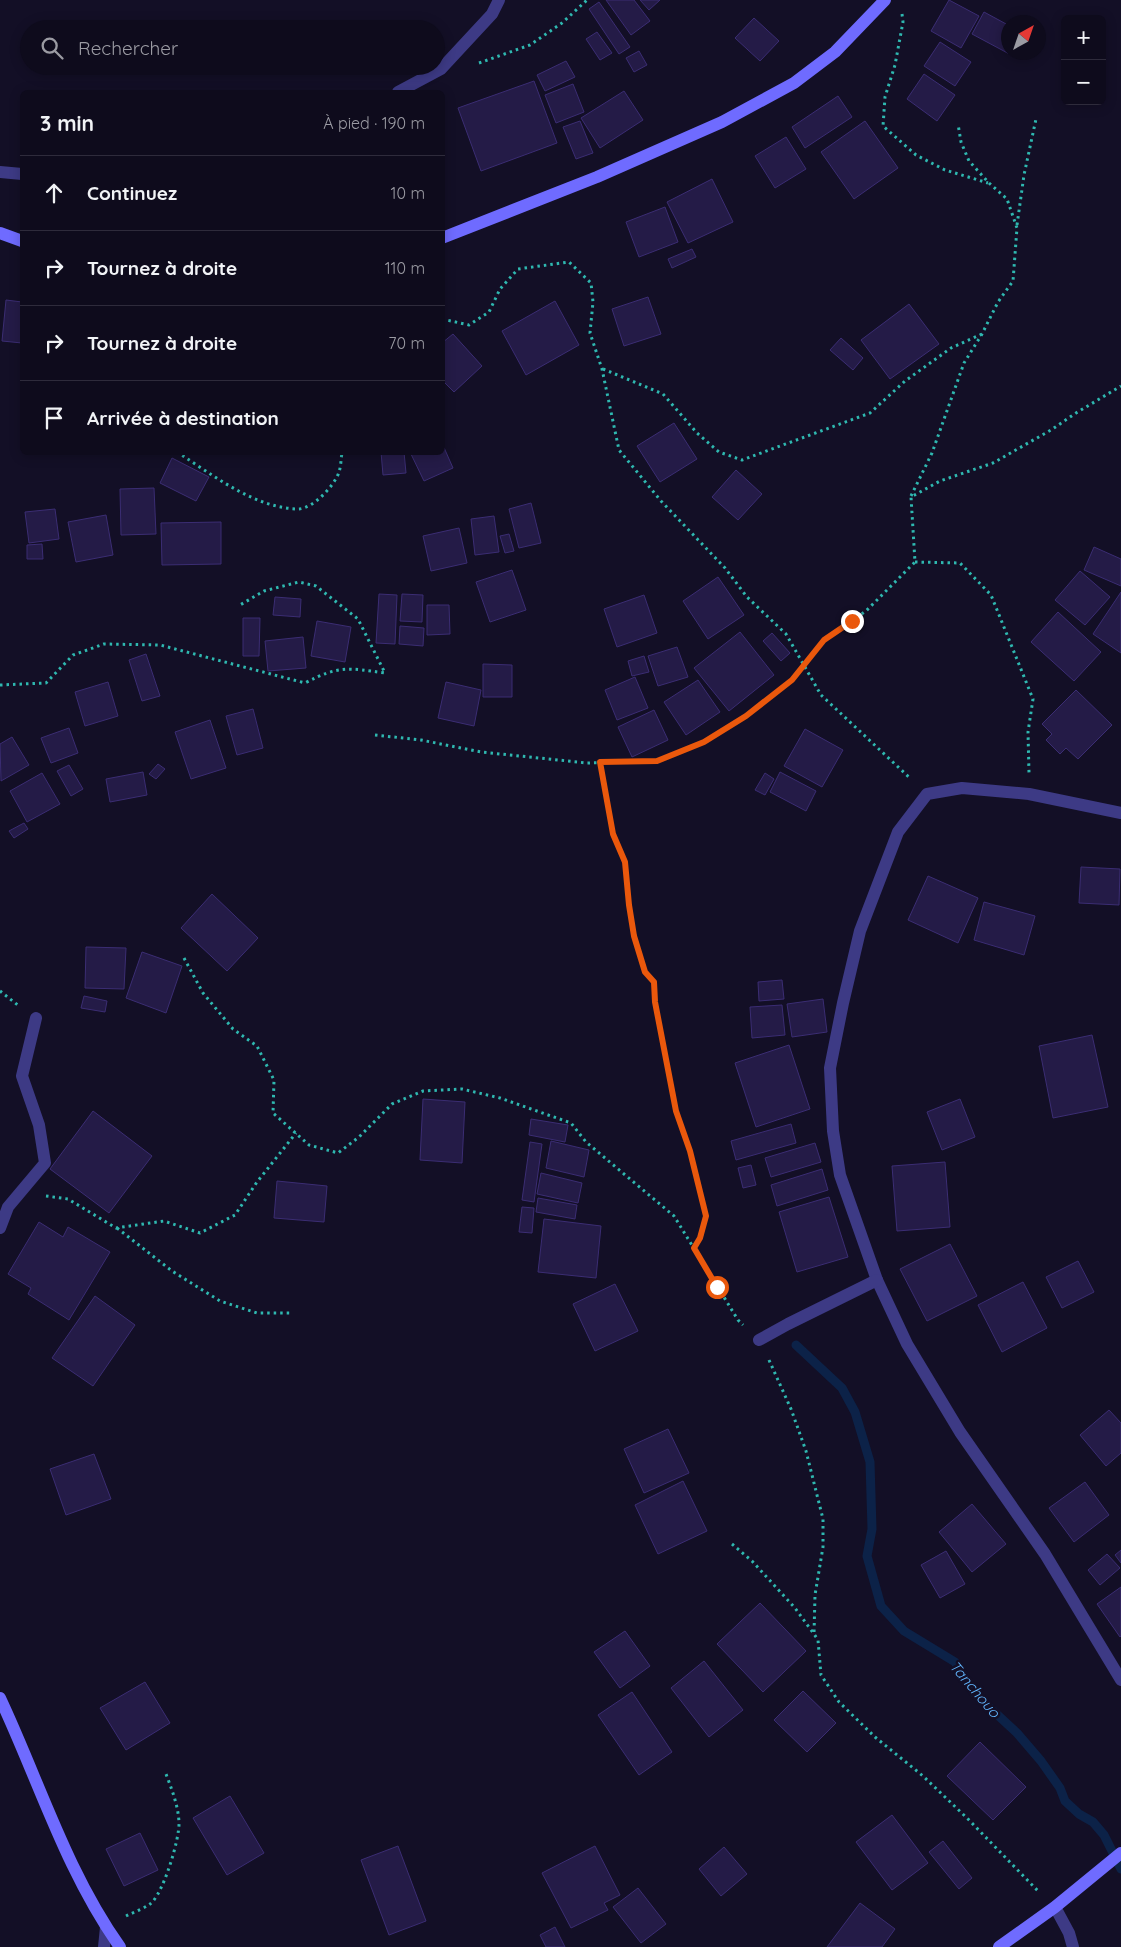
<!DOCTYPE html>
<html lang="fr">
<meta charset="utf-8">
<style>
:root{--surface:#0e0b1c;--page:#171425;--text:#f1f3f6;--muted:#9b9ba3;--line:#2e2b3b}
body{margin:0;font-family:Quicksand,sans-serif;background:var(--page);color:var(--text)}
.controls{position:absolute;right:15px;top:15px;display:grid;overflow:hidden;border-radius:8px;box-shadow:0 2px 12px #0003}
.controls button{width:45px;height:45px;display:grid;place-items:center;padding:0;border:0;border-bottom:1px solid var(--line);background:var(--surface);color:var(--text);font:25px sans-serif}
.compass{position:absolute;left:1001px;top:15px;width:45px;height:45px;border-radius:50%;background:var(--surface);box-shadow:0 2px 12px #0003;rotate:40deg}
.stop{position:absolute;width:15px;height:15px;margin:-11px;border:4px solid #ea580c;border-radius:50%;background:#fff}
.stop.end{background:#ea580c;border-color:#fff;box-shadow:0 1px 5px #0008}
.list{margin:0;padding:0;list-style:none}
h2{display:flex;justify-content:space-between;align-items:center;height:65px;margin:0;padding:0 20px;font-size:21px}
h2 small{font-size:16px;font-weight:400;color:var(--muted)}
.list li{display:grid;grid-template-columns:32px 1fr auto;gap:15px;align-items:center;box-sizing:border-box;height:75px;padding:0 20px;border-top:1px solid var(--line)}
.list b{display:block;font-size:19px;white-space:nowrap}
.list em{font-size:16px;font-style:normal;color:var(--muted)}
.icon{flex:none;width:28px;height:28px;fill:none;stroke:currentColor;stroke-width:2;stroke-linecap:round;stroke-linejoin:round}
.map{position:relative;flex:none;width:1121px;height:1947px;overflow:hidden}
.search{position:absolute;background:var(--surface);box-shadow:0 2px 12px #0003;left:20px;top:20px;width:425px;height:55px;display:flex;align-items:center;gap:12px;box-sizing:border-box;padding:0 18px;border-radius:28px;color:var(--muted);font-size:19px}
.panel{position:absolute;background:var(--surface);box-shadow:0 2px 12px #0003;left:20px;top:90px;width:425px;height:365px;border-radius:8px}
.map>svg:first-child{display:block}
.lines{fill:none;stroke-linecap:round;stroke-linejoin:round}
.stream{stroke:#0c2248;stroke-width:9}
.building{fill:#241b47;stroke:#3b2d73}
.path{stroke:#2fb8b0;stroke-width:3;stroke-dasharray:2.5 4;stroke-linecap:butt}
.street{stroke:#3d3a85;stroke-width:12}
.secondary{stroke:#6f6bff;stroke-width:12}
.route{stroke:#ea580c;stroke-width:6}
.labels{text-anchor:middle;dominant-baseline:central;stroke-width:5;stroke-linejoin:round;paint-order:stroke}
.water-label{font-size:15px;font-style:italic;fill:#62b6ff;stroke:#130f26}
</style>
<div class="map">
<svg width="1121" height="1947" viewBox="0 0 1121 1947">
<rect width="100%" height="100%" fill="#130f26"/>
<g class="lines">
<path class="stream" d="M796,1345L842,1388L855,1412L870,1462L872,1529L867,1556L881,1606L904,1631L955,1662L976,1695L1017,1733L1041,1761L1060,1788L1065,1801L1079,1814L1093,1822L1104,1835L1121,1869"/>
</g>
<g class="building">
<path d="M606,0H634L650,21L631,35Z"/>
<path d="M640,0H660L649,10Z"/>
<path d="M949,0L979,16L961,48L931,31Z"/>
<path d="M599,2L630,47L619,54L589,9Z"/>
<path d="M984,12L1008,25V52H1018L1015,57L972,34Z"/>
<path d="M754,18L779,41L760,61L735,38Z"/>
<path d="M597,32L612,53L600,60L586,39Z"/>
<path d="M940,42L971,62L955,86L924,66Z"/>
<path d="M639,51L647,65L634,72L626,58Z"/>
<path d="M566,61L575,77L545,91L537,75Z"/>
<path d="M924,74L955,95L937,121L907,99Z"/>
<path d="M534,81L557,143L481,171L458,108Z"/>
<path d="M573,84L584,112L556,123L545,95Z"/>
<path d="M624,91L643,120L600,148L581,118Z"/>
<path d="M838,96L852,117L805,148L792,127Z"/>
<path d="M580,121L593,153L576,159L563,127Z"/>
<path d="M865,121L898,168L854,199L821,152Z"/>
<path d="M786,137L806,169L775,188L755,156Z"/>
<path d="M712,179L733,222L688,243L667,202Z"/>
<path d="M665,207L678,242L639,257L626,222Z"/>
<path d="M692,249L696,257L672,268L668,259Z"/>
<path d="M648,297L661,334L624,346L612,309Z"/>
<path d="M6,300L22,302V343L2,341Z"/>
<path d="M555,301L579,345L526,375L502,331Z"/>
<path d="M909,304L939,344L890,379L861,340Z"/>
<path d="M453,334L482,366L454,392L442,380V343Z"/>
<path d="M841,338L863,358L853,370L830,350Z"/>
<path d="M674,423L697,459L660,482L637,446Z"/>
<path d="M442,443L453,468L424,481L410,452H442Z"/>
<path d="M381,452H404L406,473L383,475Z"/>
<path d="M172,458L209,477L196,501L160,483Z"/>
<path d="M736,470L762,494L738,520L712,497Z"/>
<path d="M154,488L156,534L121,535L120,489Z"/>
<path d="M531,503L541,543L519,548L509,509Z"/>
<path d="M55,509L59,539L29,543L25,512Z"/>
<path d="M106,515L113,555L76,562L68,522Z"/>
<path d="M494,516L499,552L475,555L471,519Z"/>
<path d="M221,522V564L162,565L161,523Z"/>
<path d="M459,528L467,563L431,571L423,536Z"/>
<path d="M509,534L514,551L505,553L500,536Z"/>
<path d="M42,544L43,559H27V545Z"/>
<path d="M1094,547L1121,559V586L1084,570Z"/>
<path d="M512,570L526,610L490,622L476,582Z"/>
<path d="M1080,571L1110,597L1085,625L1055,600Z"/>
<path d="M718,577L744,615L708,639L683,601Z"/>
<path d="M1121,592V653L1093,634Z"/>
<path d="M379,594L397,595L395,644L376,643Z"/>
<path d="M402,594L423,595L422,622L400,621Z"/>
<path d="M644,595L657,633L617,647L604,609Z"/>
<path d="M275,597L301,599L300,617L273,615Z"/>
<path d="M427,605H449L450,634L427,635Z"/>
<path d="M1058,612L1101,652L1074,681L1031,642Z"/>
<path d="M243,618H260L259,656H243Z"/>
<path d="M317,621L351,627L345,662L311,656Z"/>
<path d="M400,626L424,628L423,646L399,644Z"/>
<path d="M740,632L774,675L729,711L694,668Z"/>
<path d="M772,633L790,653L781,661L763,641Z"/>
<path d="M303,637L306,668L268,671L265,641Z"/>
<path d="M677,647L688,677L658,686L648,656Z"/>
<path d="M146,654L160,696L142,701L129,660Z"/>
<path d="M644,656L649,672L632,676L628,661Z"/>
<path d="M483,664L512,665V697H483Z"/>
<path d="M635,677L648,708L617,720L605,690Z"/>
<path d="M698,680L720,712L686,735L664,702Z"/>
<path d="M108,682L118,716L85,726L75,692Z"/>
<path d="M446,682L481,690L474,726L438,718Z"/>
<path d="M1076,690L1112,725L1078,759L1066,748L1060,754L1046,740L1052,734L1042,724Z"/>
<path d="M253,709L263,748L237,755L226,716Z"/>
<path d="M654,710L668,740L632,757L618,727Z"/>
<path d="M210,720L226,768L191,779L175,732Z"/>
<path d="M69,728L78,753L51,763L41,738Z"/>
<path d="M805,729L843,750L822,787L784,766Z"/>
<path d="M12,737L29,765L1,781L0,744Z"/>
<path d="M158,764L165,769L156,779L149,774Z"/>
<path d="M69,765L83,789L71,796L57,771Z"/>
<path d="M143,772L147,795L110,802L106,779Z"/>
<path d="M780,772L816,791L806,811L770,792Z"/>
<path d="M42,773L60,804L27,822L10,791Z"/>
<path d="M765,773L774,779L765,795L755,790Z"/>
<path d="M24,823L28,829L14,838L9,831Z"/>
<path d="M1081,867L1120,869L1119,905L1079,903Z"/>
<path d="M928,876L978,898L958,943L908,920Z"/>
<path d="M212,894L258,938L227,971L181,928Z"/>
<path d="M984,902L1035,916L1024,955L974,940Z"/>
<path d="M86,947L126,948L124,989L85,988Z"/>
<path d="M142,952L182,966L166,1013L126,998Z"/>
<path d="M782,980L784,999L759,1001L758,982Z"/>
<path d="M84,996L107,1001L105,1012L81,1008Z"/>
<path d="M823,999L827,1032L792,1037L787,1004Z"/>
<path d="M782,1005L785,1035L752,1038L750,1007Z"/>
<path d="M1092,1035L1108,1107L1053,1118L1039,1046Z"/>
<path d="M789,1045L810,1109L756,1127L735,1063Z"/>
<path d="M423,1099L465,1102L462,1163L420,1160Z"/>
<path d="M960,1099L975,1137L942,1150L927,1112Z"/>
<path d="M93,1111L152,1156L109,1213L50,1169Z"/>
<path d="M531,1119L568,1125L565,1142L529,1135Z"/>
<path d="M791,1124L796,1143L736,1160L731,1141Z"/>
<path d="M551,1141L589,1150L584,1177L546,1168Z"/>
<path d="M530,1142L542,1144L534,1202L522,1200Z"/>
<path d="M815,1143L821,1162L771,1177L765,1158Z"/>
<path d="M945,1162L950,1227L897,1231L892,1166Z"/>
<path d="M751,1165L756,1185L743,1188L738,1168Z"/>
<path d="M822,1169L828,1190L777,1206L771,1185Z"/>
<path d="M541,1173L582,1183L578,1203L537,1194Z"/>
<path d="M277,1181L327,1186L324,1222L274,1218Z"/>
<path d="M829,1197L848,1257L797,1272L779,1212Z"/>
<path d="M538,1198L577,1205L575,1219L536,1212Z"/>
<path d="M522,1207L534,1208L532,1233L519,1232Z"/>
<path d="M544,1219L601,1226L596,1278L538,1272Z"/>
<path d="M39,1222L63,1237L68,1227L110,1252L69,1320L28,1294L31,1288L8,1274Z"/>
<path d="M950,1244L977,1296L927,1321L900,1269Z"/>
<path d="M1078,1261L1094,1292L1062,1308L1046,1277Z"/>
<path d="M1023,1282L1047,1328L1002,1352L978,1305Z"/>
<path d="M615,1284L638,1331L595,1351L573,1304Z"/>
<path d="M95,1296L135,1325L93,1386L52,1358Z"/>
<path d="M1109,1410L1121,1423V1453L1106,1466L1080,1435Z"/>
<path d="M668,1429L689,1473L644,1493L624,1449Z"/>
<path d="M94,1454L111,1499L66,1515L50,1469Z"/>
<path d="M683,1481L707,1531L658,1554L635,1505Z"/>
<path d="M1085,1482L1109,1515L1074,1542L1049,1508Z"/>
<path d="M972,1504L1006,1544L972,1572L939,1532Z"/>
<path d="M1121,1550V1563L1115,1555Z"/>
<path d="M946,1551L965,1584L940,1598L921,1565Z"/>
<path d="M1107,1554L1120,1568L1100,1585L1088,1570Z"/>
<path d="M1121,1587V1636L1120,1637L1097,1604Z"/>
<path d="M760,1603L806,1651L763,1692L717,1644Z"/>
<path d="M625,1631L650,1666L620,1688L594,1652Z"/>
<path d="M704,1661L743,1710L709,1737L671,1688Z"/>
<path d="M145,1682L170,1723L126,1750L100,1708Z"/>
<path d="M803,1691L836,1723L807,1752L774,1720Z"/>
<path d="M632,1692L672,1752L639,1775L598,1715Z"/>
<path d="M980,1742L1026,1787L993,1820L947,1776Z"/>
<path d="M230,1796L264,1853L227,1875L193,1818Z"/>
<path d="M892,1815L928,1863L892,1890L856,1842Z"/>
<path d="M140,1833L158,1870L124,1886L106,1849Z"/>
<path d="M943,1841L972,1878L959,1889L929,1852Z"/>
<path d="M398,1846L426,1921L389,1935L361,1860Z"/>
<path d="M595,1846L620,1895L604,1903L608,1910L571,1928L542,1873Z"/>
<path d="M724,1847L747,1874L721,1896L699,1869Z"/>
<path d="M638,1888L666,1924L641,1943L613,1907Z"/>
<path d="M860,1903L895,1929L882,1947H827Z"/>
<path d="M555,1927L565,1947H546L540,1935Z"/>
</g>
<g class="lines">
<g class="path">
<path d="M902,14L903,22L895,65L885,97L883,126L916,155L945,170L988,183"/>
<path d="M479,63L530,45L562,23L587,0"/>
<path d="M1017,225L1024,175L1036,119"/>
<path d="M442,319L469,325L489,312L500,289L518,269L569,262L591,283L593,302L590,333L602,369L619,450L661,501L725,568L747,597L786,634L821,695L911,779"/>
<path d="M603,369L663,394L697,433L719,452L742,460L870,413L905,381L951,348L982,334"/>
<path d="M177,452C213,475 254,508 298,509C313,509 335,485 339,472C341,466 341,459 342,452"/>
<path d="M911,496L932,453L964,363L982,334L998,302L1013,281L1017,228L1007,199L989,183L969,161L961,142L958,124"/>
<path d="M915,562L960,563L991,595L1033,699L1028,732L1029,773"/>
<path d="M0,685L46,683L73,655L104,644L160,645L305,683C339,665 349,668 385,673L358,619L316,586L299,582L264,591L240,605"/>
<path d="M375,735L421,740L481,752L587,763L657,761L704,742L746,716L792,680L824,640L866,611L915,562L911,497L940,481L993,463L1051,430L1076,413L1121,386"/>
<path d="M600,762L613,834L625,862L631,921L645,972L654,983L655,1002L676,1111L690,1151L706,1216L701,1238L694,1248"/>
<path d="M184,958L203,993L233,1029L257,1046L274,1080L273,1113L309,1145L338,1153L359,1137L392,1104L423,1091L462,1089L500,1098L571,1123L586,1142L674,1216L738,1320L743,1325"/>
<path d="M0,991L19,1006"/>
<path d="M46,1196L68,1199L116,1228L164,1221L200,1233L235,1215L257,1182L296,1133"/>
<path d="M117,1228L172,1271L220,1301L257,1313H292"/>
<path d="M769,1360L791,1409L806,1451L823,1519V1547L815,1595L814,1634"/>
<path d="M732,1544L752,1561L795,1608L814,1634L818,1640L821,1675L839,1702L875,1737L923,1776L968,1819L1038,1891"/>
<path d="M126,1916C134,1912 143,1909 150,1904C163,1895 180,1838 179,1822C178,1805 172,1790 166,1774"/>
</g>
<g class="street">
<path d="M398,92L441,69L492,14L499,0"/>
<path d="M0,172L22,174"/>
<path d="M1121,813L1029,794L962,788L927,794L898,832L860,931L843,1003L830,1068L833,1131L840,1175L877,1280L907,1344L960,1432L1045,1554L1121,1680"/>
<path d="M0,1228L8,1207L45,1163L39,1125L22,1076L36,1018"/>
<path d="M759,1340L788,1324L877,1280"/>
<path d="M1055,1907L1069,1933L1073,1947"/>
<path d="M104,1947L106,1927"/>
</g>
<g class="secondary">
<path d="M0,233L22,241"/>
<path d="M442,238L597,177L722,122L794,83L835,52L885,0"/>
<path d="M0,1698C39,1781 66,1871 120,1947"/>
<path d="M999,1947L1055,1907L1121,1853"/>
</g>
</g>
<g class="lines">
<path class="route" d="M717,1287L694,1248L700,1238L706,1216L690,1151L676,1111L655,1002L654,982L645,972L634,936L629,905L625,862L613,834L600,762L657,761L704,742L746,716L792,680L824,640L852,621"/>
</g>
<g class="labels">
<g class="water-label">
<text transform="translate(975 1689) rotate(50)">Tanchouo</text>
</g>
</g>
</svg>
<div class="controls">
<button>+</button>
<button>−</button>
</div>
<svg class="compass" viewBox="-18 -18 36 36"><path d="M0-13l5 13h-10z" fill="#e53935"/><path d="M0 13l5-13h-10z" fill="#9b9ba3"/></svg>
<div class="stop" style="left:717px;top:1287px"></div>
<div class="stop end" style="left:852px;top:621px"></div>
<div class="search"><svg class="icon" aria-label="search" viewBox="0 0 24 24"><circle cx="10" cy="10" r="6"/><path d="M15 15l6 6"/></svg>Rechercher</div>
<section class="panel">
<h2>3 min<small>À pied · 190 m</small></h2>
<ul class="list">
<li><svg class="icon" aria-label="ahead" viewBox="0 0 24 24"><path d="M12 20V5M6 11l6-6 6 6"/></svg><div><b>Continuez</b></div><em>10 m</em></li>
<li><svg class="icon" aria-label="right" viewBox="0 0 24 24"><path d="M7 20v-9h11M14 6l5 5-5 5"/></svg><div><b>Tournez à droite</b></div><em>110 m</em></li>
<li><svg class="icon" aria-label="right" viewBox="0 0 24 24"><path d="M7 20v-9h11M14 6l5 5-5 5"/></svg><div><b>Tournez à droite</b></div><em>70 m</em></li>
<li><svg class="icon" aria-label="arrive" viewBox="0 0 24 24"><path d="M6 21V4h12l-3 4 3 4H6"/></svg><div><b>Arrivée à destination</b></div></li>
</ul>
</section>
</div>
